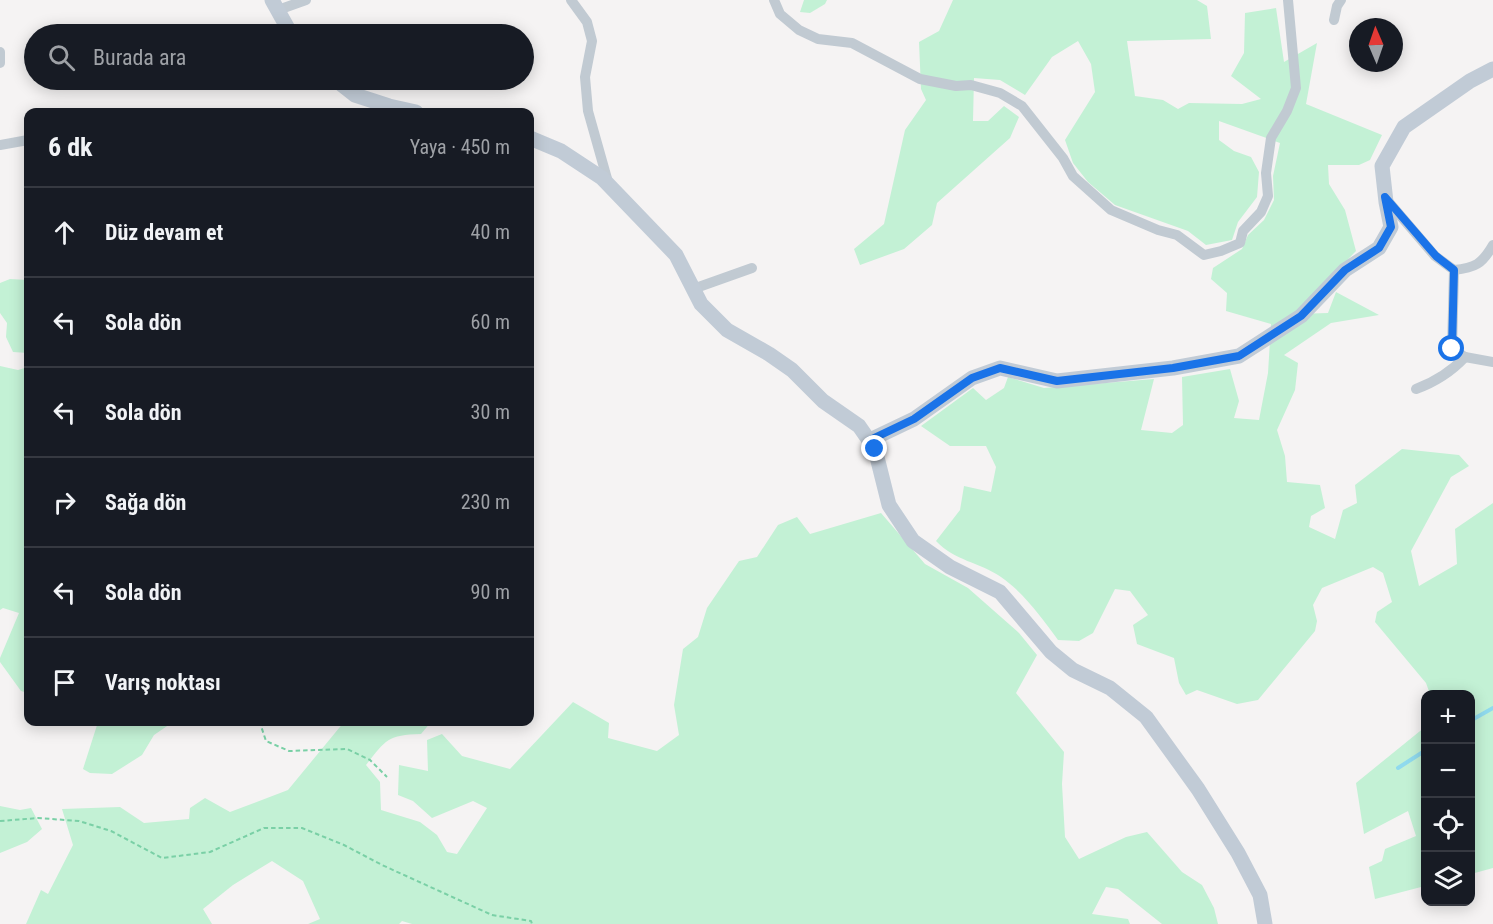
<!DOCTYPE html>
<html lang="tr">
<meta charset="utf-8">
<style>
:root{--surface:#171b24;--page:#20242c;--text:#f1f3f6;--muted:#9ea1a6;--line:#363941}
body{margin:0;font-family:"Roboto Condensed",sans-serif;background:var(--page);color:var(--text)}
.controls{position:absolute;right:18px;bottom:18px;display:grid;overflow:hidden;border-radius:12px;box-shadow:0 3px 15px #0003}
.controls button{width:54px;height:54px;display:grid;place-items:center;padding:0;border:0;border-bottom:2px solid var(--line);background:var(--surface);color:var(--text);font:30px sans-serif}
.compass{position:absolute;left:1349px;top:18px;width:54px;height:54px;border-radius:50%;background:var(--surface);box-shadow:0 3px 15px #0003;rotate:358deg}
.stop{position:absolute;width:18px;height:18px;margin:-14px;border:4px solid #1a73e8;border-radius:50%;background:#fff}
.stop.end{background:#1a73e8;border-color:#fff;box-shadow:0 2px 6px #0008}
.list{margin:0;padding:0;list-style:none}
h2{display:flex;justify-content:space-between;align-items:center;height:78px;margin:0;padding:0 24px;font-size:26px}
h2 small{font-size:20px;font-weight:400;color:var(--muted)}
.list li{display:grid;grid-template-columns:39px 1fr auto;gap:18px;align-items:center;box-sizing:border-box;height:90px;padding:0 24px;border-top:2px solid var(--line)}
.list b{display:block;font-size:22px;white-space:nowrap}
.list em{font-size:20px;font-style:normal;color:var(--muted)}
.icon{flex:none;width:33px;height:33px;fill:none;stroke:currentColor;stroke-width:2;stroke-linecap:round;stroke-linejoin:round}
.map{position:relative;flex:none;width:1493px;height:924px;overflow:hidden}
.search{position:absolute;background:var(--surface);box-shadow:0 3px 15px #0003;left:24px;top:24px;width:510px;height:66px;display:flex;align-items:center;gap:15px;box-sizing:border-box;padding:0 21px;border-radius:33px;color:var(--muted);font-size:22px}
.panel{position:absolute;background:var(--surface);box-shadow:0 3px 15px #0003;left:24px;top:108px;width:510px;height:618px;border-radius:12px}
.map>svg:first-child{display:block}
.green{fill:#c3f1d5}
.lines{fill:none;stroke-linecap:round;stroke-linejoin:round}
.stream{stroke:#90daee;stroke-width:4}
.path{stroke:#7ad0a6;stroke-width:2;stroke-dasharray:4.5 3;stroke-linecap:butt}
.street{stroke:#c1cad2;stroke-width:10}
.secondary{stroke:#c1cbd6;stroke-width:15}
.route{stroke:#1a73e8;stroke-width:8}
</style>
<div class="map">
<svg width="1493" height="924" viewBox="0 0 1493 924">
<rect width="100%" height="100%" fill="#f5f3f3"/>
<g class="green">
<path d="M804,0H827L825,4L810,13L800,12Z"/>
<path d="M953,0H1197L1207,6L1211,39L1127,41L1135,96L1163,100L1178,109L1189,103L1242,104L1261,99L1231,76L1244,53L1245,13L1276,8L1284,62L1317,43L1306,104L1382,135L1370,160L1359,165H1328L1329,184L1345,210L1356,251L1295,314L1328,313L1336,292L1379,315L1331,323L1284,355L1298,363L1295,390L1277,430L1285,456L1287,482L1320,485L1325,508L1311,516L1309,527L1335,539L1343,510L1357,503L1355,485L1402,449L1459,455L1469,466L1451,477L1411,551L1419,586L1457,564L1455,529L1493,503V868L1471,874L1470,694H1430L1426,683L1375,622L1377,612L1392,602L1383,573L1373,567L1322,588L1313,605L1317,621L1315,631L1258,700L1237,704L1197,690L1186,695L1179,683L1174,658L1137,644L1133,625L1148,615L1130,591L1115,589L1093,633L1079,641L1058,640C1042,618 1024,593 1001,577C979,562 955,561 936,541L960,510L964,486L991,492L996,467L986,446H950L921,426L973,388L986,400L1004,388L1008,377L1044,388L1154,379L1141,430L1172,433L1183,425L1182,377L1230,369L1239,401L1234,418L1259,420L1268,373L1271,324L1226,311L1227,293L1211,279L1213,268L1242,249L1248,235L1264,220L1274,200L1273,176L1280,143L1219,121V140L1234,151L1251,157L1259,172L1257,197L1238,222L1232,240L1206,245L1188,231L1115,205L1088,182L1073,163L1065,140L1095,92L1091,64L1078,41L1052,57L1025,95L1000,80L974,78L973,121H988L1004,106L1019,117L1010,138L937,203L932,225L904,249L860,265L854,249L884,224L905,130L926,100L921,89L919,42L939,31Z"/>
<path d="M10,279L28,280V353L13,352L6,337L7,323L0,313V283Z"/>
<path d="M0,366L18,370L28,367V693L21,691L0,662V658L19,613L3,608L0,610Z"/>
<path d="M881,513L925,564L968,588L1019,633L1037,655L1016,693L1064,752L1062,784L1065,837L1079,859L1126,837L1147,832L1182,872L1202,885L1214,908L1218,924H1162L1118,889L1106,887L1092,914L1128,919L1130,924H412L402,921L399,924H308L320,919L303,881L272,861L233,885L203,909L212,924H26L41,890L48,894L73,845L62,809L120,807L144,823L189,819L190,808L205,798L230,812L288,790L344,722H431L421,734C387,735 386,740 366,765L380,782L381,810L420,822L437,835L447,852L457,854L487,808L473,801L432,818L413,801L398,795L399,765L428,771L427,740L442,734L462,756L510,769L573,702L609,723L608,738L657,751L679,735L674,705L683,649L698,637L707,608L739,561L757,557L778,525L797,517L810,534Z"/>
<path d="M98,722H173L154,735L142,755L112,774L90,773L83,769Z"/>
<path d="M1425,727V886L1375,899L1369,867L1382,861L1385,849L1416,836L1408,811L1364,834L1356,783Z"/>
<path d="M0,806L20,810L31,808L42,829L27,842L0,853Z"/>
</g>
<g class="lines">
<g class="stream">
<path d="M1470,721L1493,708"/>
<path d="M1398,768L1426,750"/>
</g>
<g class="path">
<path d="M264,722L261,726L266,741L289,751L347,749L370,760L387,777"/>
<path d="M0,821L38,818L79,821L111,831L162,858L210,852L264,828H302L344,845L382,865L492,915L531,921L532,924"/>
</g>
<g class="street">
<path d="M571,0L587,22L592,41L585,77L588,111L608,182"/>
<path d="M774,0L780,14L799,30L818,39L852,43L920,79L956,86L971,85L1000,93L1022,106L1063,158L1073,176L1111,210L1158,230L1177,235L1204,255L1221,251L1240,243L1243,231L1261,212L1268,196L1266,173L1271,138L1287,111L1296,88L1288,0"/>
<path d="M278,10L306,0"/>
<path d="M1334,20L1337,6L1341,0"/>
<path d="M0,52V63"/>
<path d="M0,145L28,140"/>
<path d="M1387,200L1435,256L1454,270C1475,268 1482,264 1493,245"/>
<path d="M693,289L752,268"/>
<path d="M1465,357L1493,362"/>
<path d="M1416,389C1435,382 1451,372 1465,357L1452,349L1454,270"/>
</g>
<g class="secondary">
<path d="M272,0L291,34"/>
<path d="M336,80L355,95L389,106L416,112"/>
<path d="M530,138L561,151L602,178L676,255L701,304L727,330L769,354L792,370L823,401L859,426L875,449L889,505L913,541L950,567L1000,592L1051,652L1073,670L1110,688L1146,717L1198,789L1238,853L1260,895L1265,924"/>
<path d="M870,440L914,419L972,378L1000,368L1057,381L1173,368L1239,356L1301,316L1345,270L1379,248L1391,227L1386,202L1382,166L1404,127L1470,81L1493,69"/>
</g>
</g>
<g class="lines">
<path class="route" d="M875,449L870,440L914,419L972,378L1000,368L1057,381L1173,368L1239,356L1301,316L1345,270L1379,248L1391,227L1385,197L1436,256L1454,270L1452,349"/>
</g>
</svg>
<div class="controls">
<button>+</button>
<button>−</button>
<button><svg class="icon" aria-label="locate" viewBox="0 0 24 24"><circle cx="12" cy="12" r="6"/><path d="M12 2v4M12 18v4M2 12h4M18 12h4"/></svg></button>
<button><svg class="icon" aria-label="layers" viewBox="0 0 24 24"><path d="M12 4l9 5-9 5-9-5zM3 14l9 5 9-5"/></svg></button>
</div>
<svg class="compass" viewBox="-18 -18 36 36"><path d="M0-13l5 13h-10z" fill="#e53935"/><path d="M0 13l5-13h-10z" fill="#9ea1a6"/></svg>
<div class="stop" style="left:1452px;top:349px"></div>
<div class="stop end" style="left:875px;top:449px"></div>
<div class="search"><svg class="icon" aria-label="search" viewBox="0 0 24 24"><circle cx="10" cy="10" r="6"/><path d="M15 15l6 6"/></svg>Burada ara</div>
<section class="panel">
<h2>6 dk<small>Yaya · 450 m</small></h2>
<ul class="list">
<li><svg class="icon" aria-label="ahead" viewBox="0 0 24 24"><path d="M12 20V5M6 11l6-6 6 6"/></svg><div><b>Düz devam et</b></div><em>40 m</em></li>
<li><svg class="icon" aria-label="left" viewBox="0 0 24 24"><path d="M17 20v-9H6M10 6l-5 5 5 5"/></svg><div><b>Sola dön</b></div><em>60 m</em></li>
<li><svg class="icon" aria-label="left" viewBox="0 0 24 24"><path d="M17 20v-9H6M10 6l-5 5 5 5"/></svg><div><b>Sola dön</b></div><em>30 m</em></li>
<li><svg class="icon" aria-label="right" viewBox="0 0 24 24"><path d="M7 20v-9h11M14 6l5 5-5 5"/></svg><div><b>Sağa dön</b></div><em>230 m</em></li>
<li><svg class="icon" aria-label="left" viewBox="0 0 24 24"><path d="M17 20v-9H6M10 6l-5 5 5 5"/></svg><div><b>Sola dön</b></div><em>90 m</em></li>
<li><svg class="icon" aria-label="arrive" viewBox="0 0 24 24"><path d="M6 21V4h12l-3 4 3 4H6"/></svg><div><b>Varış noktası</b></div></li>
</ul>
</section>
</div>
